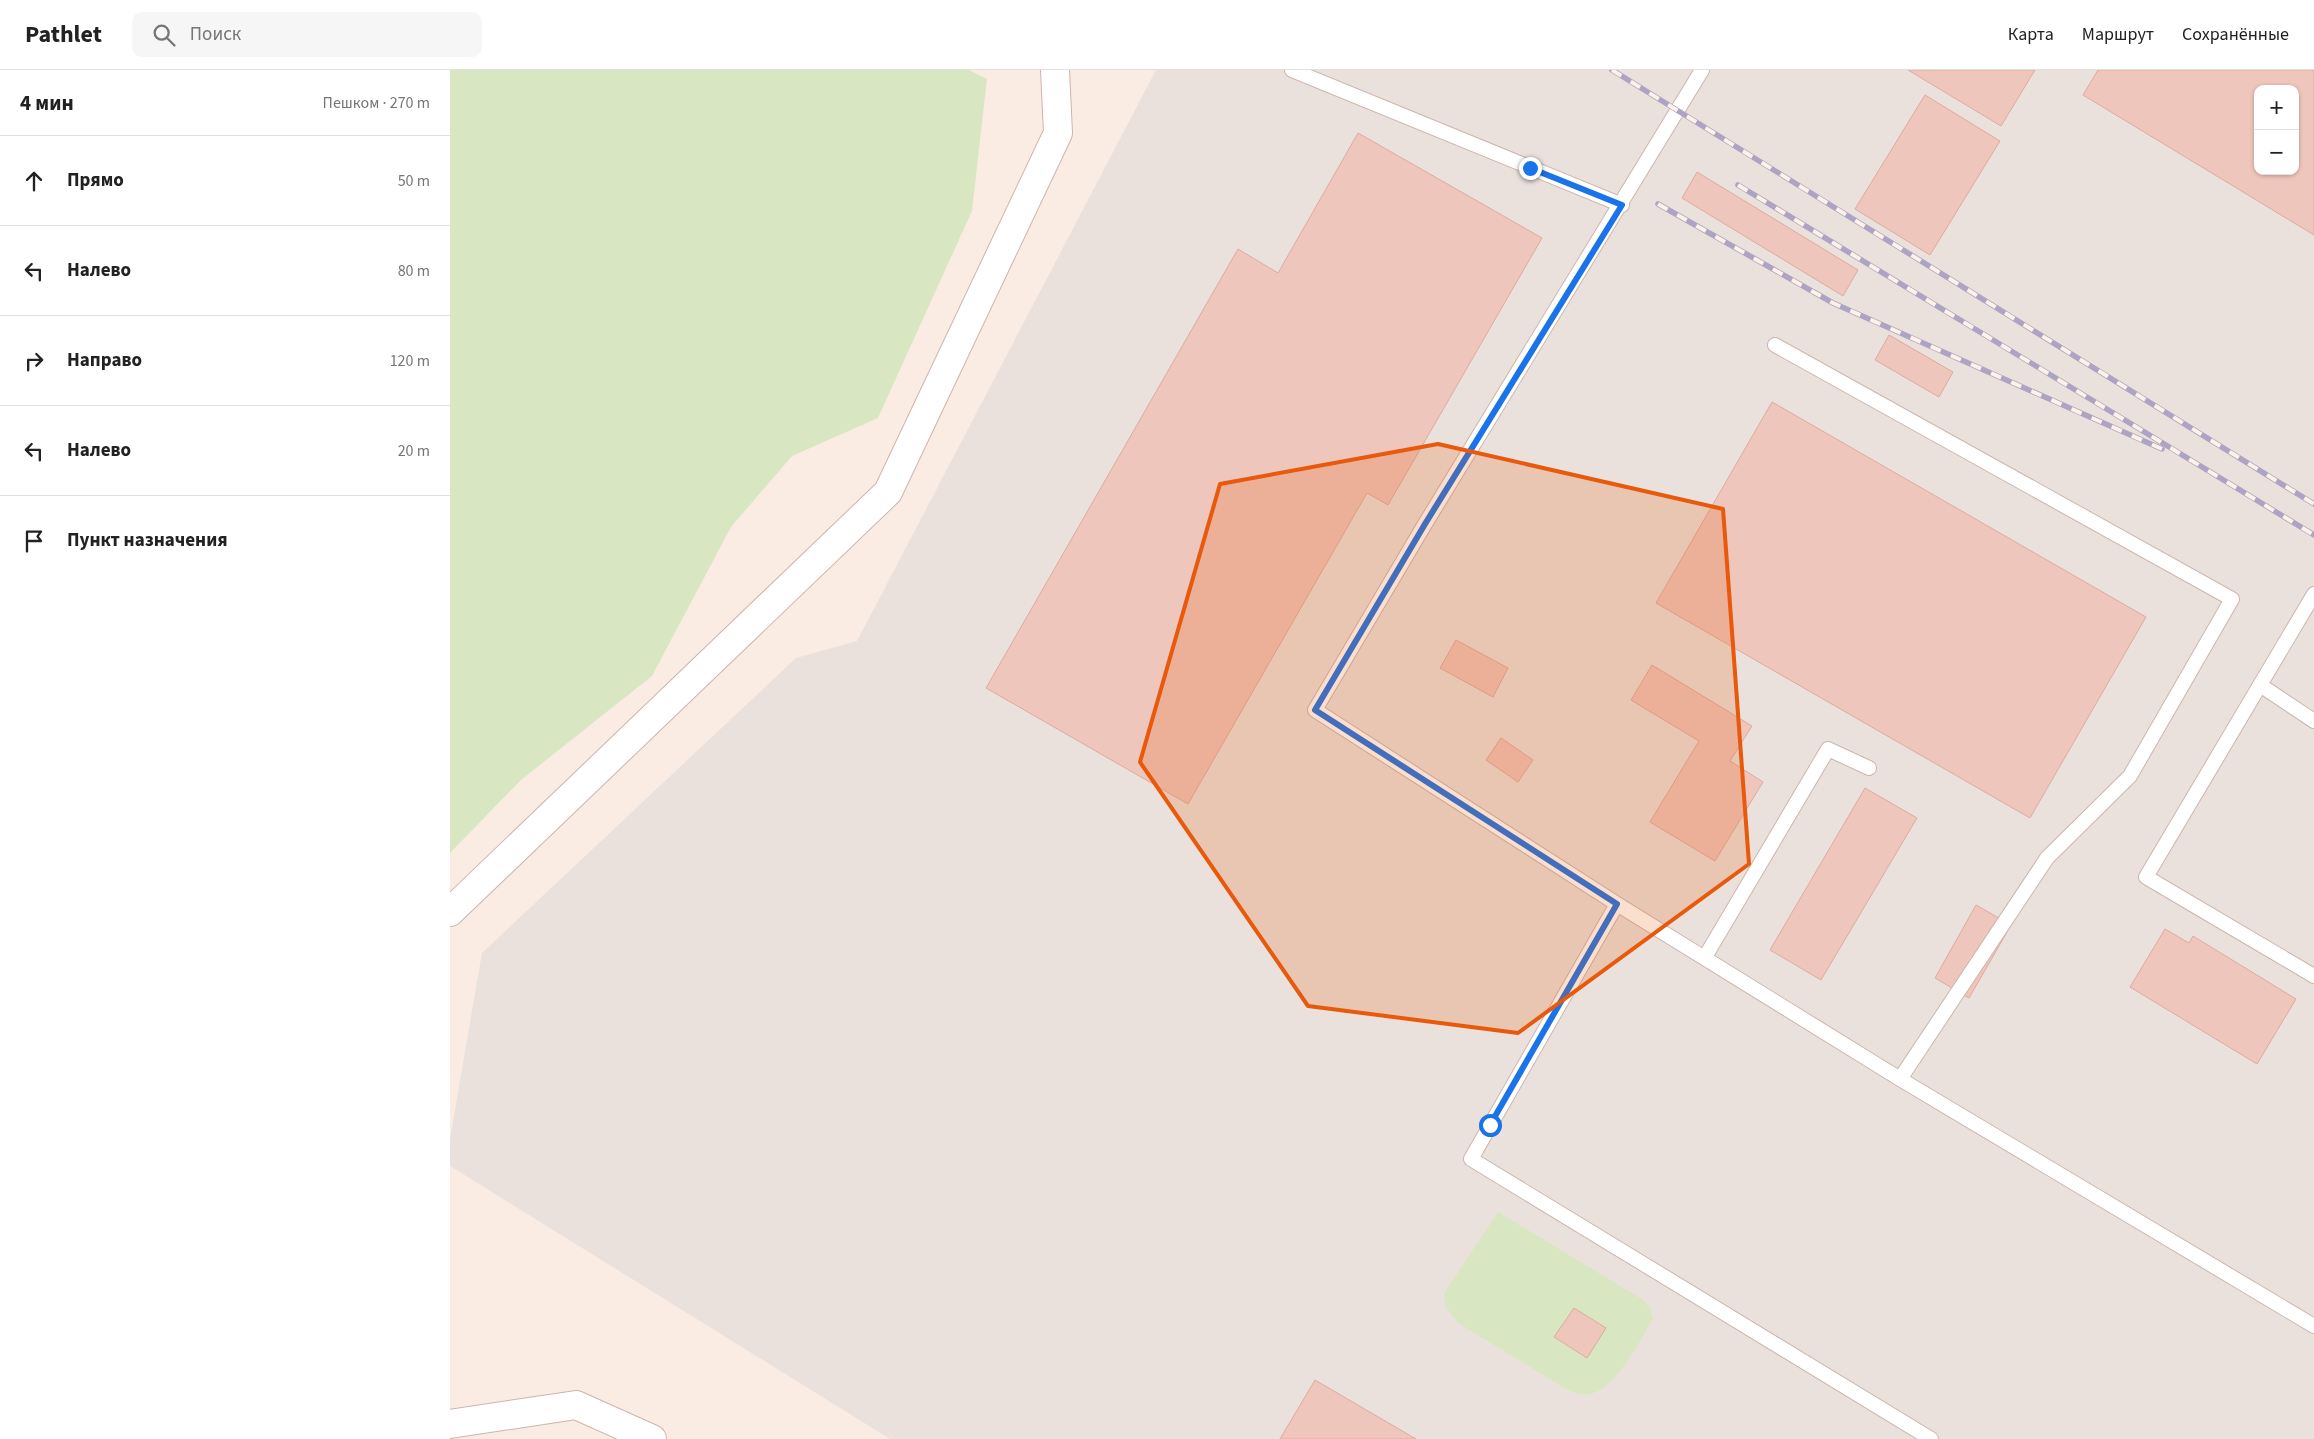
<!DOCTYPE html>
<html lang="ru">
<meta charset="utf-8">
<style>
:root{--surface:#fff;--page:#f6f6f6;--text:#222;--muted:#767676;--line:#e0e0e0}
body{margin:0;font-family:"Source Sans 3",sans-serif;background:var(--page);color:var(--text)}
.controls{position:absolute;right:15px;top:15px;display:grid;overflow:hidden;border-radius:10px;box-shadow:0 1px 4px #0004}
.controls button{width:45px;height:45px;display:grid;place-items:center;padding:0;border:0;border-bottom:1px solid var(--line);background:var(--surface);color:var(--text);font:25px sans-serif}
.stop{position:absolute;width:15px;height:15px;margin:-11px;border:4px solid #1a73e8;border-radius:50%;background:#fff}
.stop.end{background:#1a73e8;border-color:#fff;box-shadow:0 1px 5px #0008}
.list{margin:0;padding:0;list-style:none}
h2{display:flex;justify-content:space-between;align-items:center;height:65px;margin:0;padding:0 20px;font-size:21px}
h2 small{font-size:16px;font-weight:400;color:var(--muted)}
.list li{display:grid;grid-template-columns:32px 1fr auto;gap:15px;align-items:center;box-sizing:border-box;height:90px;padding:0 20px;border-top:1px solid var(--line)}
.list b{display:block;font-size:19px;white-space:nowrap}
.list em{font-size:16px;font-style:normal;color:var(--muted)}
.icon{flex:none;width:28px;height:28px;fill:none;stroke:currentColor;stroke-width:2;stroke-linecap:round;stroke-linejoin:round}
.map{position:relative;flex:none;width:1864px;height:1369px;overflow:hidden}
header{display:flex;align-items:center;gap:30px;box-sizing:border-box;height:70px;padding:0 25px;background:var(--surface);border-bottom:1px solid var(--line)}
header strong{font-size:24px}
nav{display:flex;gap:28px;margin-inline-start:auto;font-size:18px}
.search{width:350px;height:45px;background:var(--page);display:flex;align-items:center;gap:12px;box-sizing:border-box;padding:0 18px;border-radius:10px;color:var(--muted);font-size:19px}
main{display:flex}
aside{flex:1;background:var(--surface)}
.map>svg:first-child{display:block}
.industrial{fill:#eae1dd;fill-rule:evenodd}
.green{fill:#d8e7c2}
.building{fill:#eec6bc;stroke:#dfaa9e;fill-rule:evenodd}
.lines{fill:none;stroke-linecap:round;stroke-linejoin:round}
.service-casing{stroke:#cdb5ad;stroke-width:16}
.minor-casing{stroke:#cdb5ad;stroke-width:30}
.service{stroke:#fff;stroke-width:14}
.minor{stroke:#fff;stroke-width:28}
.rail-casing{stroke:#ada3c2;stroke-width:5.5}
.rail{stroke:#fef1e8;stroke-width:4;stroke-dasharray:11;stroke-linecap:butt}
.route{stroke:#1a73e8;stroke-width:6}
.marked{fill:#e8590c;fill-opacity:0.2;stroke:#e8590c;stroke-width:4;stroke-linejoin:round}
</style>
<header>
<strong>Pathlet</strong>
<div class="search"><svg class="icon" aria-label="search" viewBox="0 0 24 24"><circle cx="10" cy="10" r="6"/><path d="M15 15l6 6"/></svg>Поиск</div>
<nav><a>Карта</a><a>Маршрут</a><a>Сохранённые</a></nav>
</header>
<main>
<aside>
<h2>4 мин<small>Пешком · 270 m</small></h2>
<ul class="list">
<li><svg class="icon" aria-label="ahead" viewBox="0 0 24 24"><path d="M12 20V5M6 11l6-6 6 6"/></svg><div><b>Прямо</b></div><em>50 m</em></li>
<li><svg class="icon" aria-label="left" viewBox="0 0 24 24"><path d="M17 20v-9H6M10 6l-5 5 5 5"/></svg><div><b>Налево</b></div><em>80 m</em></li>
<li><svg class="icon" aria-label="right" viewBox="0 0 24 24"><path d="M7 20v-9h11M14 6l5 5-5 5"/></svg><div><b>Направо</b></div><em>120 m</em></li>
<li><svg class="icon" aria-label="left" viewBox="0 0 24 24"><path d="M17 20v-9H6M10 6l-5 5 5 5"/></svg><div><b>Налево</b></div><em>20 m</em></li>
<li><svg class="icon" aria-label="arrive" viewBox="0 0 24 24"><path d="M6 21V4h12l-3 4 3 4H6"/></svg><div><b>Пункт назначения</b></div></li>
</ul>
</aside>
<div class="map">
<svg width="1864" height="1369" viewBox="0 0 1864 1369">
<rect width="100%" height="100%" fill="#faece3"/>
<path class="industrial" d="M706,0H1864V1369H440L0,1096V1069L32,883L346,588L407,571ZM1808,19H1845V101H1808Z"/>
<g class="green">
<path d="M0,0H519L537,9L522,141L428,348L342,386L281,457L202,606L71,710L0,783Z"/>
<path d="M1048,1142L1192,1229L1200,1238L1203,1249C1189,1271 1162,1330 1131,1324C1126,1324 1121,1321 1116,1319L1008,1253L995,1236L994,1223Z"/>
</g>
<g class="building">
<path d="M1458,0H1585L1551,56Z"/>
<path d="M1648,0H1864V165L1633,25ZM1808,19H1845V101H1808Z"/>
<path d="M1475,25L1550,71L1480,185L1405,139Z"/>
<path d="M908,63L1092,168L938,435L917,423L738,734L536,618L788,179L828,203Z"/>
<path d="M1247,102L1408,200L1393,226L1232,128Z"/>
<path d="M1439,265L1503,302L1489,327L1425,290Z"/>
<path d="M1322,332L1696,547L1580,748L1206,533Z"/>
<path d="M1006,570L1058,598L1043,627L990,598Z"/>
<path d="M1202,595L1302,656L1280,691L1313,712L1265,791L1200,752L1249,671L1181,630Z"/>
<path d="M1051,668L1083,690L1068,712L1036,690Z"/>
<path d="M1415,718L1467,748L1371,910L1320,880Z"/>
<path d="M1526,835L1561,855L1519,928L1485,908Z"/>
<path d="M1715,859L1739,873L1743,866L1846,929L1807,994L1680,917Z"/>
<path d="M1124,1238L1156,1258L1137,1288L1104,1267Z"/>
<path d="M865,1310L966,1369H830Z"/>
</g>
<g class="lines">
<g class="service-casing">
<g id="service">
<path d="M842,0L1172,135"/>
<path d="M1252,0L975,454L865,640L1167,834L1450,1009L1864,1256"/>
<path d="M1325,275L1782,529L1680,706L1597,788L1450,1009"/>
<path d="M1864,524L1696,807L1864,906"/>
<path d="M1810,615L1864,651"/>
<path d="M1167,834L1021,1089L1481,1369"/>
<path d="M1255,887L1378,679L1419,698"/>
</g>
</g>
<g class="minor-casing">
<g id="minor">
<path d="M0,842L438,422L608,63L605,0"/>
<path d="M0,1354L126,1335L202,1369"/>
</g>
</g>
<use href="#service" class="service"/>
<use href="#minor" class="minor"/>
<g class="rail-casing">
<g id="rail">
<path d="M1162,0L1864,434"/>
<path d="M1288,115L1864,465"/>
<path d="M1208,134L1383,233L1712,379"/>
</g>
</g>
<use href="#rail" class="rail"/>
</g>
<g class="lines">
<path class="route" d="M1040,1055L1167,834L865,640L975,454L1172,135L1080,98"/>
</g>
<path class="marked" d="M988,374L1273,439L1299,794L1068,963L858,936L690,692L770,414Z"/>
</svg>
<div class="controls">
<button>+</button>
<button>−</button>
</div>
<div class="stop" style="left:1040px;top:1055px"></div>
<div class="stop end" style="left:1080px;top:98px"></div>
</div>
</main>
